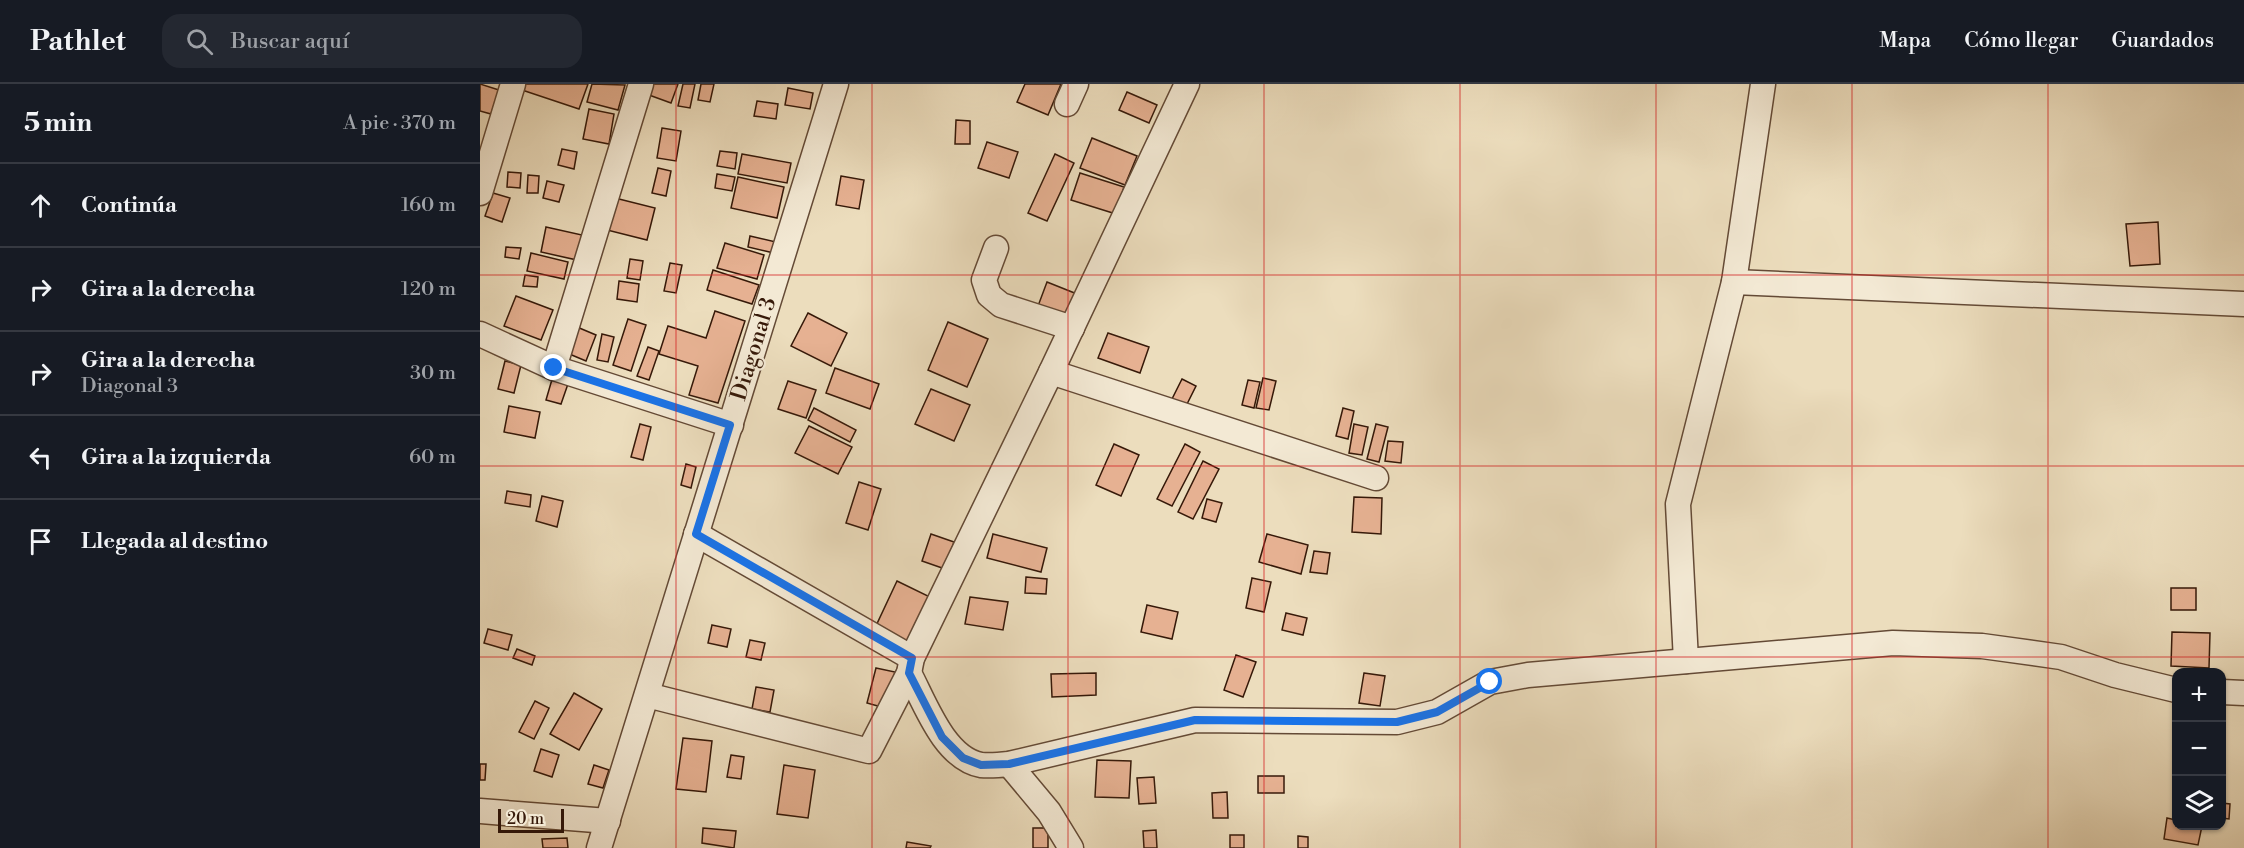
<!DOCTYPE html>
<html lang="es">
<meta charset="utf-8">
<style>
:root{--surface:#171b24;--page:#242831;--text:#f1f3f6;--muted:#9ea1a6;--line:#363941}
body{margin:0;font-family:"Libre Bodoni",serif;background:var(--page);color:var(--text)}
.controls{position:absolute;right:18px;bottom:18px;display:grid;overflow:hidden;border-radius:12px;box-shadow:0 2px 4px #0004}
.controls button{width:54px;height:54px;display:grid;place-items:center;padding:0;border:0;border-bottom:2px solid var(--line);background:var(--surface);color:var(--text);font:30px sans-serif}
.scale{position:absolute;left:18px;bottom:15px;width:66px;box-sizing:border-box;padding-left:6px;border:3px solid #361909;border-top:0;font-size:16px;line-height:21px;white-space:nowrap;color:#361909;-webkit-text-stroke:4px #f3e9d4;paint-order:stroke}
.stop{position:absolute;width:18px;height:18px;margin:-14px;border:4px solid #1a73e8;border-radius:50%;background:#fff}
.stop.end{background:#1a73e8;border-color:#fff;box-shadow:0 2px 6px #0008}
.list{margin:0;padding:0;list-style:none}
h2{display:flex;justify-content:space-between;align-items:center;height:78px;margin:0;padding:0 24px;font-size:26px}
h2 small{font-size:20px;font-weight:400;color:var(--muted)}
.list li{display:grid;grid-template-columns:39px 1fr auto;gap:18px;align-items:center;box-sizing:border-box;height:84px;padding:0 24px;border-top:2px solid var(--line)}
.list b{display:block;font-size:22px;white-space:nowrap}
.list p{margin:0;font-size:20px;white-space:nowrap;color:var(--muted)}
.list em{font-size:20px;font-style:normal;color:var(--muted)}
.icon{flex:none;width:33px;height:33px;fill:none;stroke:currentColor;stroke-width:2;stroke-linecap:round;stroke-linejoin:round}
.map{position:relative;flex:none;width:1764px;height:764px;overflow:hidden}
header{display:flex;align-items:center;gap:36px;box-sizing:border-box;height:84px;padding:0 30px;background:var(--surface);border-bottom:2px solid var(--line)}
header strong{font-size:28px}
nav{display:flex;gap:33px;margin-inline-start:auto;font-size:21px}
.search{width:420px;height:54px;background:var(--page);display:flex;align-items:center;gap:15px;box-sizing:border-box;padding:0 21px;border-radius:18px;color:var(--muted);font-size:22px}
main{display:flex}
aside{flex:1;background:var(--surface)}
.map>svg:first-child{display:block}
.building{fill:#e6b192;stroke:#361909;stroke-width:1.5}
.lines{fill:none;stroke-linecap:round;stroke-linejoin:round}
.minor-casing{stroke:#644a36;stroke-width:27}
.minor{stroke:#f3e9d4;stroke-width:24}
.route{stroke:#1a73e8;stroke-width:8}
.grid{fill:none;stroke:#d62828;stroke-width:1.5;stroke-opacity:0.55}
.labels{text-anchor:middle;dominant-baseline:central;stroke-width:4.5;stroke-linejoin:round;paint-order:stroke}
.street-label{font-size:22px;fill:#361909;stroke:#f3e9d4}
</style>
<header>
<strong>Pathlet</strong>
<div class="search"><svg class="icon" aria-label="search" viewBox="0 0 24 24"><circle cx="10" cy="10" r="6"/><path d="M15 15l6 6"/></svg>Buscar aquí</div>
<nav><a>Mapa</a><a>Cómo llegar</a><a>Guardados</a></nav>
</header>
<main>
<aside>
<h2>5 min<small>A pie · 370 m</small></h2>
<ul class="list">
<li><svg class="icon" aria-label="ahead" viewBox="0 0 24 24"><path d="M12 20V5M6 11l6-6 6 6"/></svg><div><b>Continúa</b></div><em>160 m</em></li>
<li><svg class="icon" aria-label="right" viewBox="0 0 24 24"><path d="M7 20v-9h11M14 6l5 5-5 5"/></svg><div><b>Gira a la derecha</b></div><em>120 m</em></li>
<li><svg class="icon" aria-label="right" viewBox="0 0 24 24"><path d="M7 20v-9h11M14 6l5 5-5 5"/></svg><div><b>Gira a la derecha</b><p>Diagonal 3</p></div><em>30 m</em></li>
<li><svg class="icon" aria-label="left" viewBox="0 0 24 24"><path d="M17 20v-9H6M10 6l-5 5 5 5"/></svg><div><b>Gira a la izquierda</b></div><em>60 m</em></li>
<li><svg class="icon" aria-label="arrive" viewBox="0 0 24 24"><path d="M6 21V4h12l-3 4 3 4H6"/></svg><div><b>Llegada al destino</b></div></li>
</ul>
</aside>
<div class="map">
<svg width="1764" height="764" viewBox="0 0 1764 764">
<rect width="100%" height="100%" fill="#ecddbd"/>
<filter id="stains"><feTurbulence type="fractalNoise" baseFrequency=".00333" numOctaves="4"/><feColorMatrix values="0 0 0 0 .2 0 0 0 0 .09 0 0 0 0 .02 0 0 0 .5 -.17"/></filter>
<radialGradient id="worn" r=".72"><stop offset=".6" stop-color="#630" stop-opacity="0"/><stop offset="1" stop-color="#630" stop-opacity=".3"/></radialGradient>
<g class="building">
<path d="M0,0L19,6L11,30L0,27Z"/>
<path d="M44,0H108L99,25L42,6Z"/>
<path d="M112,0L145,1L138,26L107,18Z"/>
<path d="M173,0H198L191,19L169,11Z"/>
<path d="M203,0H215L210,24L198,22Z"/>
<path d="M221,0H234L230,18L218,16Z"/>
<path d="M545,0H581L568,31L537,18Z"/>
<path d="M308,4L333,9L330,25L305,21Z"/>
<path d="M647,8L677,21L669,39L639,26Z"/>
<path d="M277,17L298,20L296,35L274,32Z"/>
<path d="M109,25L134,30L129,60L103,55Z"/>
<path d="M476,36L490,37V60H475Z"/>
<path d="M182,44L201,47L196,77L177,74Z"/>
<path d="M612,54L657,72L645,101L600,84Z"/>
<path d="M507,58L538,68L529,94L498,84Z"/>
<path d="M82,65L97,68L94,85L78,81Z"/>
<path d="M240,67L257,69L255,85L237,82Z"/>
<path d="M262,70L311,79L307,99L258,90Z"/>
<path d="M575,70L594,79L567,137L548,129Z"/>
<path d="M178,84L191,87L186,112L172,109Z"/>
<path d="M28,88L41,89L40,104L27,103Z"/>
<path d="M600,89L644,103L636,130L591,116Z"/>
<path d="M237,90L255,93L252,107L235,104Z"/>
<path d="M48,91L59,92L58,109H47Z"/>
<path d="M361,92L384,96L379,125L356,121Z"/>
<path d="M258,93L304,103L297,134L251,124Z"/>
<path d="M67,97L84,101L79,118L63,114Z"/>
<path d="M13,109L30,114L22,138L5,132Z"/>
<path d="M135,114L175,124L167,156L127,146Z"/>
<path d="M1678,138L1680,180L1650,182L1646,140Z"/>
<path d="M66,143L102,151L97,176L61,168Z"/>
<path d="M270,152L296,158L294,169L268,163Z"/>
<path d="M245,159L284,171L277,195L237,184Z"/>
<path d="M26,163L41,164L39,175L25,173Z"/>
<path d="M51,169L88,178L84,195L47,187Z"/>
<path d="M150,175L163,177L160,196L147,194Z"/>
<path d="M190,179L202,181L196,209L184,207Z"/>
<path d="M233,186L279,201L272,220L227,206Z"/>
<path d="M45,191L58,193L57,203L43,202Z"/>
<path d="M139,197L159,200L157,218L137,215Z"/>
<path d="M567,198L597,210L587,234L558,222Z"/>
<path d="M36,212L73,226L61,256L24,242Z"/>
<path d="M235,227L265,237L238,319L209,311L218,282L179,270L188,242L226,254Z"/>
<path d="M328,229L367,249L351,282L311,262Z"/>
<path d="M148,235L166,241L151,287L133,281Z"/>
<path d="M468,238L508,255L487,303L448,286Z"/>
<path d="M97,243L116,251L106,277L87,269Z"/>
<path d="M628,249L669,263L660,289L618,274Z"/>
<path d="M122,250L134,253L128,278L117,276Z"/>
<path d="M168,263L179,267L169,296L157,292Z"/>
<path d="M25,277L41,281L34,309L18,305Z"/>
<path d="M355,284L399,300L390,325L346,309Z"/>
<path d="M73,292L89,297L81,320L66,316Z"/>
<path d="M783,294L796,297L789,326L776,324Z"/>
<path d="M702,295L716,302L703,328L689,321Z"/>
<path d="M768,296L780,298L774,324L762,321Z"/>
<path d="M308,297L336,306L326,334L298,325Z"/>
<path d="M451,305L490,321L474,357L435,340Z"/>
<path d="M29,322L60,328L55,354L24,348Z"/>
<path d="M334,324L376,346L370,358L328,336Z"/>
<path d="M863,324L874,327L868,355L856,352Z"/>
<path d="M160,340L171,343L163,376L151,373Z"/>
<path d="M874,340L888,343L882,371L869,369Z"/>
<path d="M896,340L908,343L899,378L887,375Z"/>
<path d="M329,342L372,363L358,390L315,369Z"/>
<path d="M908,357L923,358L921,379L905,377Z"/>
<path d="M634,360L659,371L641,412L616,401Z"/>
<path d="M705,360L720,368L692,422L677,415Z"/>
<path d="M723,377L739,385L713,435L698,428Z"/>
<path d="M206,380L216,383L211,404L201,401Z"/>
<path d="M379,398L401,405L388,446L366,439Z"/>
<path d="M27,407L51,411L50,423L25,419Z"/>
<path d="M62,412L83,417L77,443L56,437Z"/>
<path d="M874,413L902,414L901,450L872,448Z"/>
<path d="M727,415L742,419L736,438L722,434Z"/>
<path d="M451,450L474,458L465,485L442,477Z"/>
<path d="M513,450L567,464L561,488L507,474Z"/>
<path d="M787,450L828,461L821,490L779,478Z"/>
<path d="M834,467L850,469L847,490L830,488Z"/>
<path d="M546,493L567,495L566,510L545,509Z"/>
<path d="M772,494L791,498L784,528L766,524Z"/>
<path d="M417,497L450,513L428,559L395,544Z"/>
<rect x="1691" y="504" width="25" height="22"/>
<path d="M490,513L528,518L523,546L485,540Z"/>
<path d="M667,521L698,528L692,555L661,548Z"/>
<path d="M806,529L827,534L823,551L802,546Z"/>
<path d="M232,541L251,545L247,563L228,559Z"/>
<path d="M8,545L32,551L28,566L4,559Z"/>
<path d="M1692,548L1730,549L1729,584L1691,582Z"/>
<path d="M270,556L285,559L281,576L266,573Z"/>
<path d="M37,565L55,572L52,581L33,574Z"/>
<path d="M756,571L776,578L763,613L744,606Z"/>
<path d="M396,584L415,588L405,624L387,619Z"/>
<path d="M616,589V611L572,613L571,590Z"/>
<path d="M884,589L905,592L900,622L879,619Z"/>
<path d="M276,603L294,606L290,628L272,625Z"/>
<path d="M94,609L122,625L99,666L70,650Z"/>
<path d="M55,617L69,624L54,655L39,648Z"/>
<path d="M203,654L232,657L226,708L196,705Z"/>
<path d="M61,665L79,671L72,693L54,687Z"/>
<path d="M251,671L264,673L261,695L247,693Z"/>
<path d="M617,676L651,677L649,714L615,713Z"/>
<path d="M0,680H6L5,696H0Z"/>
<path d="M114,681L129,686L123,704L108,700Z"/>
<path d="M304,681L335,686L328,734L297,730Z"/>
<rect x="778" y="692" width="26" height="17"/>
<path d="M674,693L676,719L659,720L657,694Z"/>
<path d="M747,708L748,734H733L732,709Z"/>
<path d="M1742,719L1750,720L1749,735L1742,734Z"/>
<path d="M1687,734L1696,736V742H1722L1718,761L1684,755Z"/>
<path d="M223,744L256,747L254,764L222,759Z"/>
<rect x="553" y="744" width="15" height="20"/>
<path d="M676,746L677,764H664L663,747Z"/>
<rect x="750" y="751" width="14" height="13"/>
<path d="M818,752L828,753V764H818Z"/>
<path d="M87,754L88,764H63L62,755Z"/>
<path d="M427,758L451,762L450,764H426Z"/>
</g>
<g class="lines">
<g class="minor-casing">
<g id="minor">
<path d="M587,20L596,0"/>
<path d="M0,109L33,0"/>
<path d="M516,164L504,196L509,211L521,221L592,244"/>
<path d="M1254,198L1764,220"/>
<path d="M0,250L74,284L251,341"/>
<path d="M74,284L161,0"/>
<path d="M571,288L896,394"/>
<path d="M216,450L432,574"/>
<path d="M1206,577L1198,420L1254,198L1283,0"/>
<path d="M429,589C445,619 464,674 501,681C510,682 520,681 529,680L715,636L917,638L957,628L1010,598L1048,591L1413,559L1502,562L1581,573L1635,591L1696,606"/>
<path d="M1742,608L1764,609"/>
<path d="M167,611L389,667L429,589L432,574L571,288L707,0"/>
<path d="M529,680L569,728L591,764"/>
<path d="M0,727L128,737"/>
<path d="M119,764L356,0"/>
</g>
</g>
<use href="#minor" class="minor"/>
</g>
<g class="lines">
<path class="route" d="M74,284L250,341L216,450L432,574L429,589L462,653L483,674L501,681L529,680L715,636L917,638L957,628L1010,598"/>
</g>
<path class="grid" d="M196,0V764M392,0V764M588,0V764M784,0V764M980,0V764M1176,0V764M1372,0V764M1568,0V764M0,191H1764M0,382H1764M0,573H1764"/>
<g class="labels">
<g class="street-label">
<text transform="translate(274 265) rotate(-73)">Diagonal 3</text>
</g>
</g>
<rect width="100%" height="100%" filter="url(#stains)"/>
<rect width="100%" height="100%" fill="url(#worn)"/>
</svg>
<div class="controls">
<button>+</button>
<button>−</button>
<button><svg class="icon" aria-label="layers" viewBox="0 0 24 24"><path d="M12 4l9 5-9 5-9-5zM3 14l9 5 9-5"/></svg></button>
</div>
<div class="scale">20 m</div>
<div class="stop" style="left:1010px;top:598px"></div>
<div class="stop end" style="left:74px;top:284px"></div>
</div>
</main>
